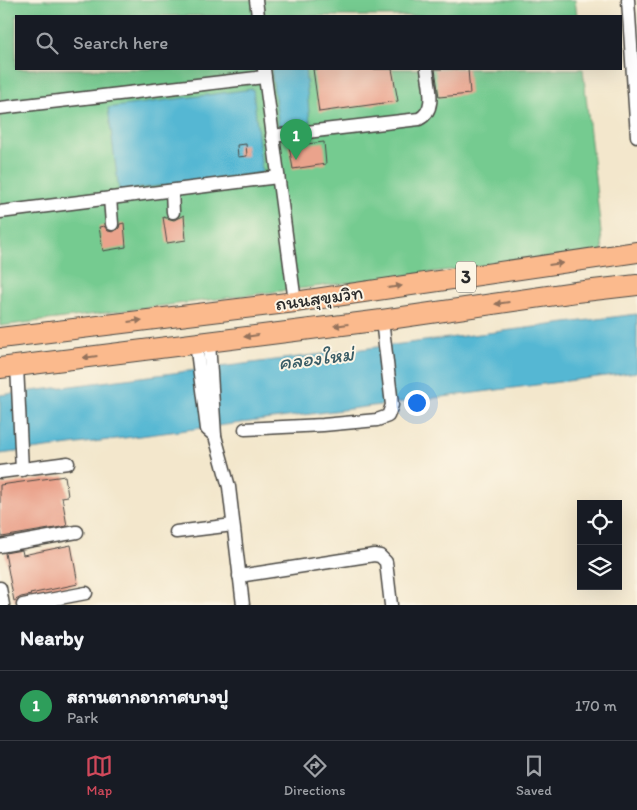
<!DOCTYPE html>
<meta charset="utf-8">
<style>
:root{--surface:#171b24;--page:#242831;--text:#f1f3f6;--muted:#9ea1a6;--line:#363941;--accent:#d1495b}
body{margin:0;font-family:Itim,"Playpen Sans Thai",sans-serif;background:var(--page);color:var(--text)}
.controls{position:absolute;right:15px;bottom:15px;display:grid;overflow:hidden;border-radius:0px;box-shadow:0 5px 20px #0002}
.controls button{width:45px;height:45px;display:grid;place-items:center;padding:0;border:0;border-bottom:1px solid var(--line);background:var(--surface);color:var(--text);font:25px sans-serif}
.you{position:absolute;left:416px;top:402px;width:18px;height:18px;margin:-12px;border:4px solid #fff;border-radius:50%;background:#1a73e8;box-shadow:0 0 0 8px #1a73e833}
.badge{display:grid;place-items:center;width:32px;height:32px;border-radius:50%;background:var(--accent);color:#fff;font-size:16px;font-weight:700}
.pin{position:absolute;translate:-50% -41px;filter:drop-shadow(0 1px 2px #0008)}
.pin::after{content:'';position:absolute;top:26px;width:18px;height:15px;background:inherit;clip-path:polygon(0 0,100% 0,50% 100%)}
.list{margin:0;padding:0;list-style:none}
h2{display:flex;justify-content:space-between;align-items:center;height:65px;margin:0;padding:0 20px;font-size:21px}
h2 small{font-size:16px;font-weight:400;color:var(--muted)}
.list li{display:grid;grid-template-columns:32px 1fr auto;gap:15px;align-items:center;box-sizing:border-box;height:70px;padding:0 20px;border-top:1px solid var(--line)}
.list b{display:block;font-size:19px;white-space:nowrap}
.list p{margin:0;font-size:16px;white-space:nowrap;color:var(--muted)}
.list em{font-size:16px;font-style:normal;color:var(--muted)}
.icon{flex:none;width:28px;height:28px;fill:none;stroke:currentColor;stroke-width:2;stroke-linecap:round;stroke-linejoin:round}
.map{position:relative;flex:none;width:637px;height:605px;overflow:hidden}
.search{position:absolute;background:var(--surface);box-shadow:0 5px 20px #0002;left:15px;right:15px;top:15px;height:55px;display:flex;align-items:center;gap:12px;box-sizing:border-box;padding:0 18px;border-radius:0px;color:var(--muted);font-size:19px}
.sheet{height:135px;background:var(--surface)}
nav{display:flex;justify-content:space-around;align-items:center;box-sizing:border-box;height:70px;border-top:1px solid var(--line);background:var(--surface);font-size:14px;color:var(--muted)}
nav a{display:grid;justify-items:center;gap:2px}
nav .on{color:var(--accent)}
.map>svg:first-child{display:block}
.green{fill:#75cb90;stroke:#507b5e}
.water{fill:#54b7d3;stroke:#40717f}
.building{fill:#eaa38c}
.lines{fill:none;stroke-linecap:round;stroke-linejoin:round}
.minor-casing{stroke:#494743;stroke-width:15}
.trunk-casing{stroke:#494743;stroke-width:22}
.minor{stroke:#fff;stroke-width:12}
.trunk{stroke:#fbba8d;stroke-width:20}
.oneway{fill:#93725c}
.labels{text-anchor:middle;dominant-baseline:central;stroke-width:4;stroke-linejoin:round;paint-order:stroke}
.shield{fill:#fcf5e5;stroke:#6a6863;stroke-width:1}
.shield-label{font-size:18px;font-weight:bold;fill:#2b2b2b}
.street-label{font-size:19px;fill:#2b2b2b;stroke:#fcf5e5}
.water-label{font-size:20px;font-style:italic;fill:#395c66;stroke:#fcf5e5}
</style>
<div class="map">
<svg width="637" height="605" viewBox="0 0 637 605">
<rect width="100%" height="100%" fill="#fcf5e5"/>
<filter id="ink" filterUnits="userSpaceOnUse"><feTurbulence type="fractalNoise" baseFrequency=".02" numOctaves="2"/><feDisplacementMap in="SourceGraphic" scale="10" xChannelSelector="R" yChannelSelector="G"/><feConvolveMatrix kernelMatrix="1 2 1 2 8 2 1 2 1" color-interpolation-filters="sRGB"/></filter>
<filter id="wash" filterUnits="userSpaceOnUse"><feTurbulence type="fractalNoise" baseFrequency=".0096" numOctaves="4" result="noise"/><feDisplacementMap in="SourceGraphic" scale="20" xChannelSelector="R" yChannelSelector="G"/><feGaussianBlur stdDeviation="1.12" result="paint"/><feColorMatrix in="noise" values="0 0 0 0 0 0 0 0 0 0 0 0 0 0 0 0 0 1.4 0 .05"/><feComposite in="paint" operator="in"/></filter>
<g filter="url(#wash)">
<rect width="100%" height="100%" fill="#f3e7cc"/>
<path class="green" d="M0,0H575L577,16H16V69H583L603,251L0,326Z"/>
<g class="water">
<path d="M271,69H305L310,123L279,126Z"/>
<path d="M253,89L262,173L119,191L108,108Z"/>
<path d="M637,314V372L0,454V395Z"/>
</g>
<g id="blocks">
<g class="building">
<path d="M313,69H392L398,101L319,112Z"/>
<path d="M435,69H468L470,94L439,97Z"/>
<path d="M324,142L326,164L293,169L289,146Z"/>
<path d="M246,144L247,156L238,157L237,145Z"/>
<path d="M184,215L186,240L167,243L163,217L174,220Z"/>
<path d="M124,223L126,247L103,251L99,227L104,226L108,231L113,232L119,228L120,224Z"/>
<path d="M65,476L68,496L62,497L67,526L2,537L0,526V485Z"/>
<path d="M71,545L78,584L30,594L31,595L21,597L14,601L5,553L22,550L23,555Z"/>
</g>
</g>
</g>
<g filter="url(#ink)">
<use href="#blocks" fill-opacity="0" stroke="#494743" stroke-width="1"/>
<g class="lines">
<g class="minor-casing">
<g id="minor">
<path d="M256,0L258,16"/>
<path d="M628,0L637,136"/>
<path d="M264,69L295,302"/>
<path d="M0,108L264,77"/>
<path d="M272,136L419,119C437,110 429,86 427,69"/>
<path d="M172,191L173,212"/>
<path d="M110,198L112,224"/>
<path d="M0,212L278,177"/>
<path d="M209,342L215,436L229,487L243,605"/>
<path d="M196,343L207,429L215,436"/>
<path d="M17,366L22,470"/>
<path d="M245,429L323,425L377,420L388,416L392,405L382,320"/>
<path d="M0,472L68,463"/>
<path d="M176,532L233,525"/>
<path d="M0,546L77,532"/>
<path d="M239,576L374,555L380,556L386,562L391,605"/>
<path d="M0,588L3,605"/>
<path d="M23,605L86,593"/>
</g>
</g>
<g class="trunk-casing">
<g id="trunk">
<path d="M0,338L295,302L637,252"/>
<path d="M0,368L382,320L576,292L637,285"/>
</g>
</g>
<use href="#minor" class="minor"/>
<use href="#trunk" class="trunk"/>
</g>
<defs><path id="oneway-solid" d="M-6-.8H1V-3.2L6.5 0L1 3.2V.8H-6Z" transform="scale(1.25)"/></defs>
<g class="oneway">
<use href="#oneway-solid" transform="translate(556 264) rotate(-8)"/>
<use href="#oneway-solid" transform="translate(395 287) rotate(-8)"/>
<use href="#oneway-solid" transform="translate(502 303) rotate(172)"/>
<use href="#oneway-solid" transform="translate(135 321) rotate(-7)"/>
<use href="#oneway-solid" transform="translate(341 325) rotate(173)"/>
<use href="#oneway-solid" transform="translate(251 336) rotate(173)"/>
<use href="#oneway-solid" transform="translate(90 357) rotate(173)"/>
</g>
</g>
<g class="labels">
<rect class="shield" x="456" y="261.5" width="20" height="31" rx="4"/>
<g class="shield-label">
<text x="466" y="277">3</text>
</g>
<g class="street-label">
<text transform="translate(319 298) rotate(-8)">ถนนสุขุมวิท</text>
</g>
<g class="water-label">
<text transform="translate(316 358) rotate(-7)">คลองใหม่</text>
</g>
</g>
</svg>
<div class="controls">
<button><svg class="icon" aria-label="locate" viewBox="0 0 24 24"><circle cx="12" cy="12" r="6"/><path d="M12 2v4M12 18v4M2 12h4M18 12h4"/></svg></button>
<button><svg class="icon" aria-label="layers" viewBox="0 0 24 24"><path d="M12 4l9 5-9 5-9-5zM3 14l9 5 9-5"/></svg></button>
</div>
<div class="you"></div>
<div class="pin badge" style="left:296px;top:160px;background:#2e9e5b">1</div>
<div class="search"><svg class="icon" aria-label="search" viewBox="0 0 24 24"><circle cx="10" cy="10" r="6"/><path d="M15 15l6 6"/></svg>Search here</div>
</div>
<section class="sheet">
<h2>Nearby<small></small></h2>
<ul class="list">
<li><span class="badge" style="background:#2e9e5b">1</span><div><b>สถานตากอากาศบางปู</b><p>Park</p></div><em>170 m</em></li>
</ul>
</section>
<nav>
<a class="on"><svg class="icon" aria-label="map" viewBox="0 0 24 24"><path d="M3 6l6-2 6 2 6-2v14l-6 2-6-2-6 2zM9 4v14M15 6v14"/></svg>Map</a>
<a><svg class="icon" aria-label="directions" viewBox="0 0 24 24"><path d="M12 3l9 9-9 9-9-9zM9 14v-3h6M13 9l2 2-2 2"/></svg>Directions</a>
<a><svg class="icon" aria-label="saved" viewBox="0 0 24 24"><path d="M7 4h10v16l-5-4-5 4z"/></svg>Saved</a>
</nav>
